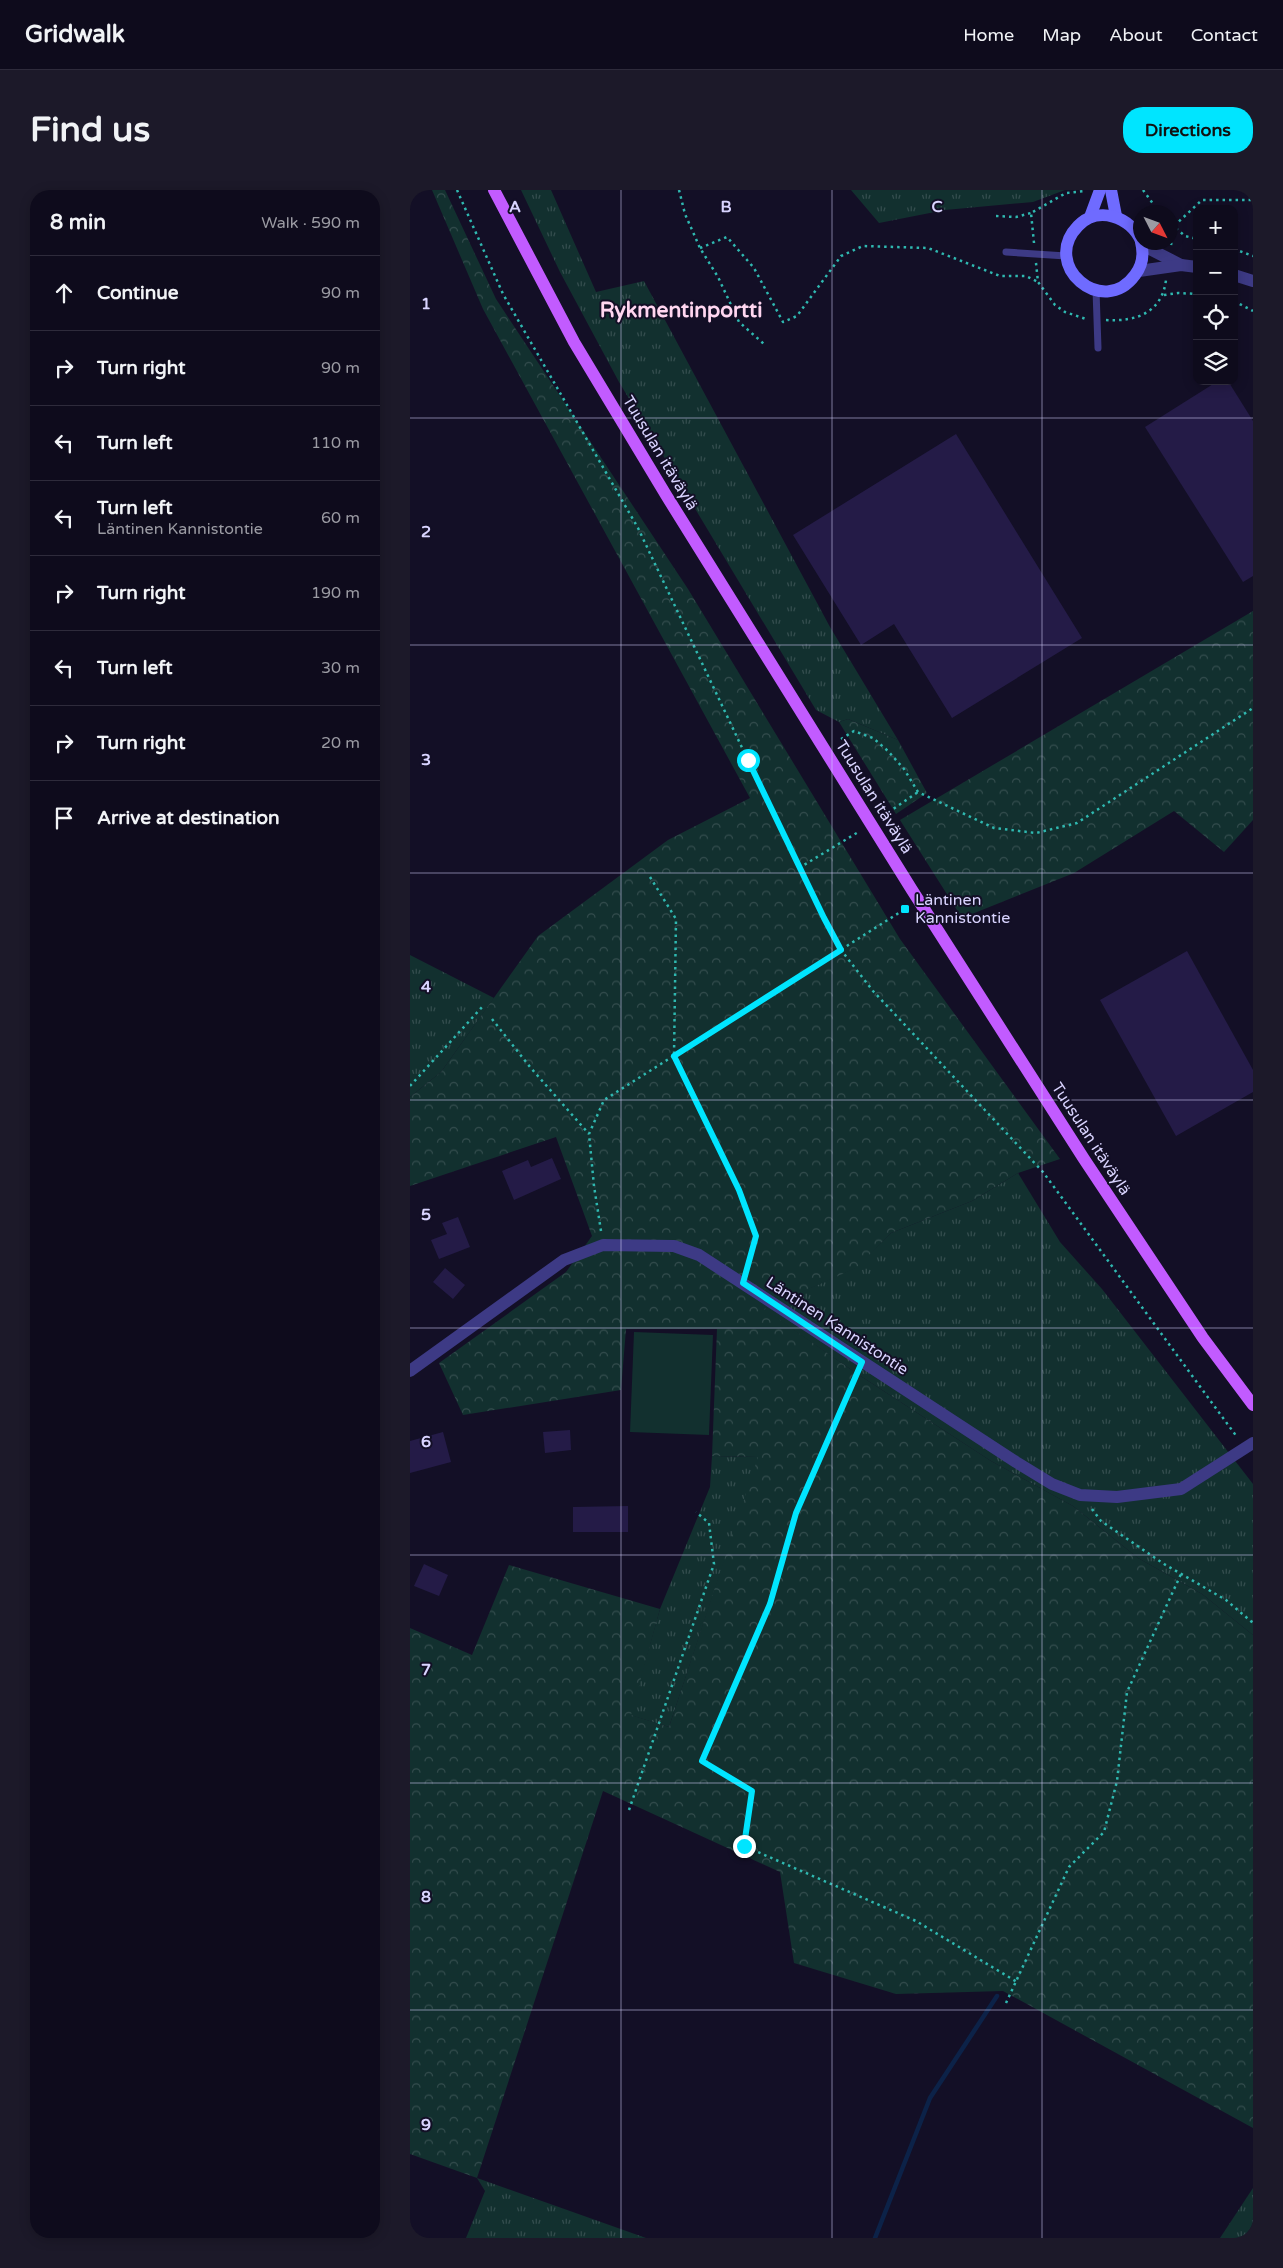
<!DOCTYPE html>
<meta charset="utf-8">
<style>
:root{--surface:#0e0b1c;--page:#1c1929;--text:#f1f3f6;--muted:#9b9ba3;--line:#2e2b3b;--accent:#00e5ff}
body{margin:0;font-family:"Varela Round",sans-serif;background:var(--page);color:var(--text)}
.controls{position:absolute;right:15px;top:15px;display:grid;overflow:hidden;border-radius:10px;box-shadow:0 2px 12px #0003}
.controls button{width:45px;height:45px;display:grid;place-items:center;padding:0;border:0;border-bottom:1px solid var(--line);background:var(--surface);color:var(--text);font:25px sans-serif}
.compass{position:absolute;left:723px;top:15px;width:45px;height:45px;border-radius:50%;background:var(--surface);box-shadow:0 2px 12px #0003;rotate:132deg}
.stop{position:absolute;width:15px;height:15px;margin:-11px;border:4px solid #00e5ff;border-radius:50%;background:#fff}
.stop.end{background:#00e5ff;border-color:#fff;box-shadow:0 1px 5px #0008}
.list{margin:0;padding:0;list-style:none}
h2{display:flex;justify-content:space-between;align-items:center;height:65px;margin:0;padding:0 20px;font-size:21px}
h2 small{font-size:16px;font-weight:400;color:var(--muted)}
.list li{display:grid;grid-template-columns:32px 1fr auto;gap:15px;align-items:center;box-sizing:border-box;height:75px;padding:0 20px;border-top:1px solid var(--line)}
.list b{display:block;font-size:19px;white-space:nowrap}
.list p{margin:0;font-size:16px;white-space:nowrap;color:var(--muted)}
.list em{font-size:16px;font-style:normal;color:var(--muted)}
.icon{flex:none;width:28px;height:28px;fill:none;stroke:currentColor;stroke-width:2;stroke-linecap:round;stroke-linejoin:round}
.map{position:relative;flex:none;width:843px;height:2048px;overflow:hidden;border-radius:20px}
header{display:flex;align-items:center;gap:30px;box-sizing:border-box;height:70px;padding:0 25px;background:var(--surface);border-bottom:1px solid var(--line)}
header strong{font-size:24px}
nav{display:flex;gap:28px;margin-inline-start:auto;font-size:18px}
.intro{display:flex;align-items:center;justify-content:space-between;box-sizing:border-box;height:120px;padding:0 30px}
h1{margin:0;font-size:35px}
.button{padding:12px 22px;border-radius:20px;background:var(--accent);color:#111;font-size:18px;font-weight:700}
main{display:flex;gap:30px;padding:0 30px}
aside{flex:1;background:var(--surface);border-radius:20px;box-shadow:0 2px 12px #0003}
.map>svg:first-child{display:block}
.grass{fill:url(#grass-tufts)}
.forest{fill:url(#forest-crowns)}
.garden{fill:#12302f}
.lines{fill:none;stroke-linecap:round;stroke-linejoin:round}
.stream{stroke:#0c2248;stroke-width:4.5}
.building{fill:#241b47}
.path{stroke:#2fb8b0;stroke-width:2.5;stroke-dasharray:2.5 4;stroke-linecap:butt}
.lane{stroke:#3d3a85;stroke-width:7}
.street{stroke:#3d3a85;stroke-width:12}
.secondary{stroke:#6f6bff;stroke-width:12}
.primary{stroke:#c25bff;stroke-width:12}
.route{stroke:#00e5ff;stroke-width:6}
.grid{fill:none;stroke:#d9d4ff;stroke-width:1;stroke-opacity:0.55}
.poi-dot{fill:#00e5ff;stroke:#130f26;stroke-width:2}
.labels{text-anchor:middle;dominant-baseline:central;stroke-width:4;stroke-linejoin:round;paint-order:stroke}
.street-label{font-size:16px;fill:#d9d4ff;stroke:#130f26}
.poi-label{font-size:16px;fill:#d9d4ff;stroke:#130f26;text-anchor:start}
.district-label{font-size:21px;font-weight:bold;fill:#ffd6f0;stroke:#130f26}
.grid-label{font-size:16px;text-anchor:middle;font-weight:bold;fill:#d9d4ff;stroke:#130f26;stroke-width:4;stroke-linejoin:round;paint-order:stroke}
</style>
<header>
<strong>Gridwalk</strong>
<nav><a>Home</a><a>Map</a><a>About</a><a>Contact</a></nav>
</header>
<div class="intro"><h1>Find us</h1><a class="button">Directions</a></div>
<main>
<aside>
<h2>8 min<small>Walk · 590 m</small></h2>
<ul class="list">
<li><svg class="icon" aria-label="ahead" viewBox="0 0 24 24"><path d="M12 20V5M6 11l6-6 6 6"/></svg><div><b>Continue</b></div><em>90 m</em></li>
<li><svg class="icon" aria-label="right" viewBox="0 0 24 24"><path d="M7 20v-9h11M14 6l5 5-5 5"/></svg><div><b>Turn right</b></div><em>90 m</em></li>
<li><svg class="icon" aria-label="left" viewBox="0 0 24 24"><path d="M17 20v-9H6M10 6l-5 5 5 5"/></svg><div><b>Turn left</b></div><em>110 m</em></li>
<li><svg class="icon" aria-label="left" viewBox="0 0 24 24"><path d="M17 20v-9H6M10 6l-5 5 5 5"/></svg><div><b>Turn left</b><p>Läntinen Kannistontie</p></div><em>60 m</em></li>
<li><svg class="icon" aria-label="right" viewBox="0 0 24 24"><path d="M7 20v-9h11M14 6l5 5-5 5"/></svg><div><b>Turn right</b></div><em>190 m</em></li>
<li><svg class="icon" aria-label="left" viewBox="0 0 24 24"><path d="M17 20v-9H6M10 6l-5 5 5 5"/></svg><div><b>Turn left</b></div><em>30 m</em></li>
<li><svg class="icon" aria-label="right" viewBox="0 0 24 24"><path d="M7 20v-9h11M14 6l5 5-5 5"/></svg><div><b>Turn right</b></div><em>20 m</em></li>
<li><svg class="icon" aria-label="arrive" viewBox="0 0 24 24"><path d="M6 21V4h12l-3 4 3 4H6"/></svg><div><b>Arrive at destination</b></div></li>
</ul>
</aside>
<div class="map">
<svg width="843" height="2048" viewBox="0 0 843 2048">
<defs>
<pattern id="grass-tufts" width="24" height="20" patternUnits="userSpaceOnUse" patternTransform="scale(1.25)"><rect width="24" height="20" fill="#12302f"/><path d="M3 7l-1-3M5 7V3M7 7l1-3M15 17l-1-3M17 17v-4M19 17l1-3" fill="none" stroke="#344d4e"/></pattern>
<pattern id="forest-crowns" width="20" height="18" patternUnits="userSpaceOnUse" patternTransform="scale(1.25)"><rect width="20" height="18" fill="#12302f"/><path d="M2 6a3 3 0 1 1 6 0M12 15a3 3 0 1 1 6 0" fill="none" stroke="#344d4e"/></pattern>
</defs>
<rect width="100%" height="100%" fill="#130f26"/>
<g class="grass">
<path d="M111,0H141L186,102L234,91L420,437L488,550L438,529L429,532L406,520L209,192L150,82Z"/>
<path d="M441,0H655L623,12L535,20L469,33Z"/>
<path d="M0,765L84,808L31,882L0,907Z"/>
<path d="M608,983L650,1052L692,1099L843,1294V1445L792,1404L728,1368L663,1316L581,1271L446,1183L353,1119L445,1078L481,1043L562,1011Z"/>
<path d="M302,1266L349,1267L259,1537L220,1525L250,1419L300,1297Z"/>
<path d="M67,1988L236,2048H56L75,2001Z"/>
<path d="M843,1998V2048H810Z"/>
</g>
<g class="forest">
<path d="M22,0H35L86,109L278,399L490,749L650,969L608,983L562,1011L481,1043L446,1078L354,1119L446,1183L581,1271L663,1316L728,1368L792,1404L843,1445V1938L593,1801L486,1804L384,1773L370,1682L193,1601L67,1988L0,1964V1438L62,1465L99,1375L250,1419L221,1525L259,1537L348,1267L302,1266L307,1139H216L211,1200L53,1225L29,1173L156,1082L182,1046L146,947L0,996V907L31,882L128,746L258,650L340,608L73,119Z"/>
<path d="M843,421V630L814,662L764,621L664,683L552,728L490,630Z"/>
<path d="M438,529L488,550L517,603L486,624L429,532Z"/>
</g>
<path class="garden" d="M224,1142L303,1145L299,1245L220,1242Z"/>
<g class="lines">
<path class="stream" d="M465,2048L520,1908L587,1806"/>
</g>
<g class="building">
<path d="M808,191H818L843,231V386L833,392L735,237Z"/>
<path d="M546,244L672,448L542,528L484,434L451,455L383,345Z"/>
<path d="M777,761L843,880V902L766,946L690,810Z"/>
<path d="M142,968L151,989L104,1010L92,981L118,970L121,977Z"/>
<path d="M48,1027L60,1057L29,1069L21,1050L37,1044L32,1033Z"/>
<path d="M35,1078L55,1095L43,1109L23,1092Z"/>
<path d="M160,1240L161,1260L135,1263L133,1242Z"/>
<path d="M33,1242L41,1272L0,1283V1251Z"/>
<path d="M218,1316V1342H163V1317Z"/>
<path d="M14,1374L38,1385L29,1406L4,1396Z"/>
</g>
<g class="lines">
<g class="path">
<path d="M47,0L93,104L228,338L389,678L431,760L463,801L633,982L827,1247"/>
<path d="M269,0L275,24L290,58L308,87L329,132L354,154"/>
<path d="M733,0L749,22"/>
<path d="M586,26L606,27L621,23"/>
<path d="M761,34L775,46L787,49"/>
<path d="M624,53L621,23L656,3L675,1"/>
<path d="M761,55L764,36L792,10H843"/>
<path d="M290,58L317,47L344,78L373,132L387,126L431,66L453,56L518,58L590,86H616L628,92"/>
<path d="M824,59L843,66"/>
<path d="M626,73L628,92L645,115L655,122L676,129"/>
<path d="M754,105L768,103L787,104"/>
<path d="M824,111L843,121"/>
<path d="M696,130C727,132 752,122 756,90"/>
<path d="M431,549L444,541L463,548L478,561L494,579L508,602L584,638L626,643L667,633L843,518"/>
<path d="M473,626L508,602"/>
<path d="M389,678L450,641"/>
<path d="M240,687L266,729L264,866L329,1000L346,1046L336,1080"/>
<path d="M82,829L120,877L179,944"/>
<path d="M0,896L73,816"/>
<path d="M191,1041L184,996L179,944L194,910L495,719"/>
<path d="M447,1185L386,1323L360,1414L292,1571L342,1601L334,1656L506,1731L607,1792"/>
<path d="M682,1319L691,1331L754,1374L816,1410L843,1433"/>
<path d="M219,1620L304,1374L299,1333L286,1322"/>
<path d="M596,1813L659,1677L694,1642L707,1591L717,1502L771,1384"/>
</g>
<g class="lane">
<path d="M596,62L656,66"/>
<path d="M686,100L688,158"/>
</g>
<g class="street">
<path d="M732,55L771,75"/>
<path d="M729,81L771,75L787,77"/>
<path d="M824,85L843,91"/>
<path d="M0,1181L154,1070L193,1055L264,1056L289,1065L606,1272L642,1294L670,1305L707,1307L771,1299L843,1253"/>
</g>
<g class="secondary">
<path d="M701,0L706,26"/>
<path d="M680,27L690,0"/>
<path d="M731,51C721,27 688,15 668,36C630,75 693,129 725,85C732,76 734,64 731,52"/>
</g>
<path class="primary" d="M84,0L164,152L256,305L502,700L674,969L793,1148L843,1215"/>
</g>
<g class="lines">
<path class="route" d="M334,1656L342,1601L292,1571L360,1414L386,1323L452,1172L333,1093L346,1046L329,1000L264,866L431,760L414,728L338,570"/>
</g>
<path class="grid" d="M211,0V2048M422,0V2048M632,0V2048M0,228H843M0,455H843M0,683H843M0,910H843M0,1138H843M0,1365H843M0,1593H843M0,1820H843"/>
<rect class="poi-dot" x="490" y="714" width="10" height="10" rx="2.5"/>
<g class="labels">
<g class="street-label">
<text transform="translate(250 263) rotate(59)">Tuusulan itäväylä</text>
<text transform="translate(464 607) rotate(58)">Tuusulan itäväylä</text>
<text transform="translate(681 949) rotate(57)">Tuusulan itäväylä</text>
<text transform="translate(427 1136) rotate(33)">Läntinen Kannistontie</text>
</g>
<g class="poi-label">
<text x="505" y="710">Läntinen<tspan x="505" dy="18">Kannistontie</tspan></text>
</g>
<g class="district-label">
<text x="271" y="120">Rykmentinportti</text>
</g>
</g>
<g class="grid-label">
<text x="105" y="22">A</text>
<text x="316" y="22">B</text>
<text x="527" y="22">C</text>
<text x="16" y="119">1</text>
<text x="16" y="347">2</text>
<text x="16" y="575">3</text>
<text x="16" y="802">4</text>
<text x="16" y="1030">5</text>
<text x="16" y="1257">6</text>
<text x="16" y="1485">7</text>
<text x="16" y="1712">8</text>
<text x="16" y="1940">9</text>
</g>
</svg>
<div class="controls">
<button>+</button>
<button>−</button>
<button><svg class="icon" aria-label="locate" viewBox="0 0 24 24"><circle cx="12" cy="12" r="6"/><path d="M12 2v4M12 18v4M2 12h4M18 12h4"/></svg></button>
<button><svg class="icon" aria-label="layers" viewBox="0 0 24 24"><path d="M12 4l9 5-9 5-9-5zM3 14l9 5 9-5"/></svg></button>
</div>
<svg class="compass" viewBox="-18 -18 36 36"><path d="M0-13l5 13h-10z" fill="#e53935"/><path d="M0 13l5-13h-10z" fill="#9b9ba3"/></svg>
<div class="stop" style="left:338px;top:570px"></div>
<div class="stop end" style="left:334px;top:1656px"></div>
</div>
</main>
